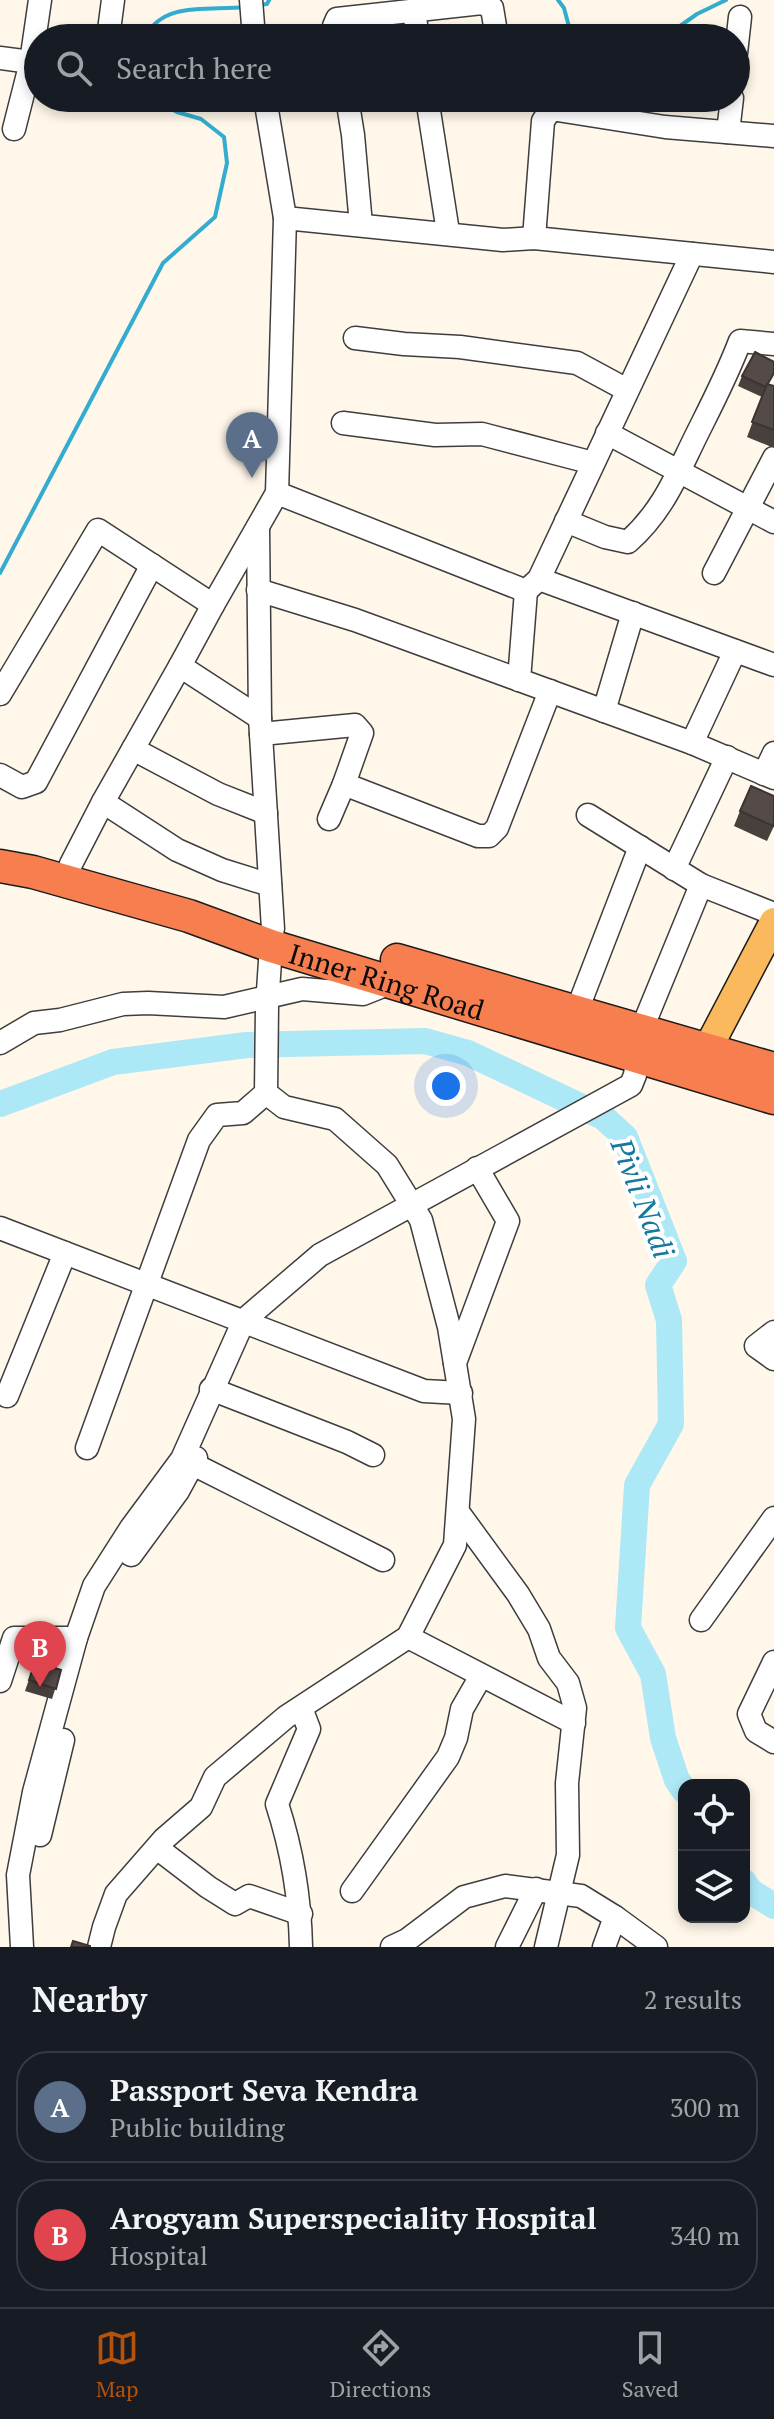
<!DOCTYPE html>
<style>
:root{--surface:#171b24;--page:#20242c;--text:#f1f3f6;--muted:#9ea1a6;--line:#363941;--accent:#b45309}
body{margin:0;font-family:"PT Serif",serif;background:var(--page);color:var(--text)}
.controls{position:absolute;right:24px;bottom:24px;display:grid;overflow:hidden;border-radius:16px;box-shadow:0 4px 12px #0003}
.controls button{width:72px;height:72px;display:grid;place-items:center;padding:0;border:0;border-bottom:2px solid var(--line);background:var(--surface);color:var(--text);font:40px sans-serif}
.you{position:absolute;left:446px;top:1086px;width:28px;height:28px;margin:-20px;border:6px solid #fff;border-radius:50%;background:#1a73e8;box-shadow:0 0 0 12px #1a73e833}
.badge{display:grid;place-items:center;width:52px;height:52px;border-radius:50%;background:var(--accent);color:#fff;font-size:26px;font-weight:700}
.pin{position:absolute;translate:-50% -66px;filter:drop-shadow(0 2px 4px #0008)}
.pin::after{content:'';position:absolute;top:42px;width:28px;height:24px;background:inherit;clip-path:polygon(0 0,100% 0,50% 100%)}
.list{margin:0;padding:0;list-style:none}
h2{display:flex;justify-content:space-between;align-items:center;height:104px;margin:0;padding:0 32px;font-size:34px}
h2 small{font-size:26px;font-weight:400;color:var(--muted)}
.list li{display:grid;grid-template-columns:52px 1fr auto;gap:24px;align-items:center;box-sizing:border-box;height:112px;margin:0 16px 16px;padding:0 16px;border:2px solid var(--line);border-radius:32px}
.list b{display:block;font-size:30px;white-space:nowrap}
.list p{margin:0;font-size:26px;white-space:nowrap;color:var(--muted)}
.list em{font-size:26px;font-style:normal;color:var(--muted)}
.icon{flex:none;width:44px;height:44px;fill:none;stroke:currentColor;stroke-width:2;stroke-linecap:round;stroke-linejoin:round}
.map{position:relative;flex:none;width:774px;height:1947px;overflow:hidden}
.search{position:absolute;background:var(--surface);box-shadow:0 4px 12px #0003;left:24px;right:24px;top:24px;height:88px;display:flex;align-items:center;gap:20px;box-sizing:border-box;padding:0 28px;border-radius:44px;color:var(--muted);font-size:30px}
.sheet{height:360px;background:var(--surface)}
nav{display:flex;justify-content:space-around;align-items:center;box-sizing:border-box;height:112px;border-top:2px solid var(--line);background:var(--surface);font-size:22px;color:var(--muted)}
nav a{display:grid;justify-items:center;gap:4px}
nav .on{color:var(--accent)}
.map>svg:first-child{display:block}
.lines{fill:none;stroke-linecap:round;stroke-linejoin:round}
.stream{stroke:#33accf;stroke-width:4}
.river{stroke:#ade8f7;stroke-width:26}
.minor-casing{stroke:#3e3e3e;stroke-width:25}
.major-casing{stroke:#1c1c1c;stroke-width:31}
.highway-casing{stroke:#1c1c1c;stroke-width:35}
.minor{stroke:#fff;stroke-width:22}
.major{stroke:#fbb95d;stroke-width:28}
.highway{stroke:#f67e4f;stroke-width:32}
.wall{fill:#48403d}
.building{fill:#544a47;stroke:#3b3432;stroke-width:2}
.labels{text-anchor:middle;dominant-baseline:central;stroke-width:8;stroke-linejoin:round;paint-order:stroke}
.street-label{font-size:28px;fill:#0b0b0b;stroke:#fff}
.water-label{font-size:30px;font-style:italic;fill:#14799d;stroke:#fff}
</style>
<div class="map">
<svg width="774" height="1947" viewBox="0 0 774 1947">
<rect width="100%" height="100%" fill="#fff7e9"/>
<g class="lines">
<g class="stream">
<path d="M558,0L564,8L572,38"/>
<path d="M258,5L267,4L269,0"/>
<path d="M145,38C162,0 211,11 245,7"/>
<path d="M663,38L697,14L726,0"/>
<path d="M0,573L163,263L215,217L227,163L224,137L201,119L177,112L153,98"/>
</g>
<g class="river">
<path d="M0,1104L113,1062L247,1045L425,1041L468,1053L603,1117L625,1137L674,1261L658,1285L669,1320L671,1424L637,1485L628,1628L653,1674L663,1738L677,1780L684,1790"/>
<path d="M744,1882L750,1891L774,1906"/>
</g>
<g class="minor-casing">
<g id="minor">
<path d="M251,0L254,38"/>
<path d="M414,11L418,38"/>
<path d="M108,38L113,0"/>
<path d="M336,38L334,26L337,19L482,3L492,8L497,38"/>
<path d="M736,53L740,17"/>
<path d="M0,58L38,63"/>
<path d="M347,98L353,135L361,225"/>
<path d="M427,98L448,232"/>
<path d="M14,129L31,62L40,0"/>
<path d="M728,132L732,98"/>
<path d="M285,218L503,240L534,238L774,262"/>
<path d="M534,238L543,121L551,109L665,127L774,136"/>
<path d="M355,338L404,344L460,347L577,363L627,390"/>
<path d="M343,423L435,435L482,434L593,463"/>
<path d="M607,433L774,522"/>
<path d="M277,493L526,591L539,579L692,254"/>
<path d="M566,521L605,537L628,542C664,510 677,474 698,432C713,402 728,373 740,341L774,344"/>
<path d="M258,527L260,718L273,929"/>
<path d="M714,573L774,458"/>
<path d="M539,579L774,665"/>
<path d="M258,590L355,620L692,743L774,778"/>
<path d="M213,605L180,666L260,718"/>
<path d="M519,680L526,591"/>
<path d="M0,694L98,530L213,605L277,493L285,218L265,98"/>
<path d="M604,711L633,613"/>
<path d="M261,734L355,725L362,733L344,784"/>
<path d="M692,743L735,651"/>
<path d="M133,749L218,794L266,813"/>
<path d="M764,774L774,753"/>
<path d="M0,775L22,787L36,782L152,565"/>
<path d="M103,802L177,850L222,870L270,885"/>
<path d="M329,819L344,784L478,836H489L497,828L550,691"/>
<path d="M674,869L727,757"/>
<path d="M66,882L71,864L103,802L180,666"/>
<path d="M701,885L774,914"/>
<path d="M576,1013L640,847"/>
<path d="M0,1043L34,1023L60,1020L123,1004L148,1003L224,1007L302,989L363,994L393,982"/>
<path d="M0,1228L424,1391L461,1393"/>
<path d="M774,1332L756,1346L774,1359"/>
<path d="M455,1363L508,1221L477,1168"/>
<path d="M211,1389L347,1442L373,1455"/>
<path d="M7,1396L65,1253"/>
<path d="M87,1448L199,1140L217,1115L243,1113L266,1093L267,1006L271,946"/>
<path d="M183,1459L383,1560"/>
<path d="M458,1512L518,1594L539,1629L549,1658L568,1683L575,1708L567,1783L568,1855L546,1947"/>
<path d="M131,1555L178,1491L196,1458"/>
<path d="M701,1620L774,1518"/>
<path d="M408,1637L574,1723"/>
<path d="M774,1662L749,1714L756,1731L774,1742"/>
<path d="M0,1681L14,1638H76"/>
<path d="M301,1708L309,1729L277,1804C292,1850 300,1899 301,1947"/>
<path d="M40,1835L63,1740"/>
<path d="M157,1848L208,1887L235,1904L249,1896L301,1914"/>
<path d="M352,1891L448,1757L456,1738L462,1709L481,1676"/>
<path d="M615,1917L656,1947"/>
<path d="M22,1947L18,1875L34,1792L76,1638L94,1586L131,1528L182,1459L244,1320L320,1255L631,1085L635,1075L641,1031L701,885L588,815"/>
<path d="M99,1947L104,1927L116,1894L164,1839L201,1807L215,1777L286,1717L408,1637L455,1545L464,1419L449,1327L421,1220L387,1165L335,1119L284,1107L266,1093"/>
<path d="M392,1947L407,1940L464,1897L505,1886L581,1896L615,1917L604,1947"/>
<path d="M507,1947L536,1889"/>
</g>
</g>
<g class="major-casing">
<path id="major" d="M698,1067L774,922"/>
</g>
<g class="highway-casing">
<g id="highway">
<path id="s1" d="M0,866L33,872L189,916L271,946L774,1098"/>
<path d="M397,960L774,1069"/>
</g>
</g>
<use href="#minor" class="minor"/>
<use href="#major" class="major"/>
<use href="#highway" class="highway"/>
</g>
<g class="wall">
<path d="M742,376L774,386V448L747,437L762,397L738,386Z"/>
<path d="M740,811L774,826L767,841L734,826Z"/>
<path d="M35,1662L61,1670L52,1699L25,1691Z"/>
</g>
<g class="building">
<path d="M755,352L774,362V373L766,387L742,376Z"/>
<path d="M767,384L774,386V430L752,422Z"/>
<path d="M751,786L774,796V823L773,826L740,811Z"/>
<path d="M35,1662L61,1670L56,1689L29,1680Z"/>
<path d="M73,1941L90,1946V1947H71Z"/>
</g>
<g class="labels">
<g class="street-label">
<text stroke="none"><textPath href="#s1" startOffset="404">Inner Ring Road</textPath></text>
</g>
<g class="water-label">
<text transform="translate(643 1198) rotate(69)">Pivli Nadi</text>
</g>
</g>
</svg>
<div class="controls">
<button><svg class="icon" aria-label="locate" viewBox="0 0 24 24"><circle cx="12" cy="12" r="6"/><path d="M12 2v4M12 18v4M2 12h4M18 12h4"/></svg></button>
<button><svg class="icon" aria-label="layers" viewBox="0 0 24 24"><path d="M12 4l9 5-9 5-9-5zM3 14l9 5 9-5"/></svg></button>
</div>
<div class="you"></div>
<div class="pin badge" style="left:252px;top:478px;background:#5c6f8a">A</div>
<div class="pin badge" style="left:40px;top:1687px;background:#e0444e">B</div>
<div class="search"><svg class="icon" aria-label="search" viewBox="0 0 24 24"><circle cx="10" cy="10" r="6"/><path d="M15 15l6 6"/></svg>Search here</div>
</div>
<section class="sheet">
<h2>Nearby<small>2 results</small></h2>
<ul class="list">
<li><span class="badge" style="background:#5c6f8a">A</span><div><b>Passport Seva Kendra</b><p>Public building</p></div><em>300 m</em></li>
<li><span class="badge" style="background:#e0444e">B</span><div><b>Arogyam Superspeciality Hospital</b><p>Hospital</p></div><em>340 m</em></li>
</ul>
</section>
<nav>
<a class="on"><svg class="icon" aria-label="map" viewBox="0 0 24 24"><path d="M3 6l6-2 6 2 6-2v14l-6 2-6-2-6 2zM9 4v14M15 6v14"/></svg>Map</a>
<a><svg class="icon" aria-label="directions" viewBox="0 0 24 24"><path d="M12 3l9 9-9 9-9-9zM9 14v-3h6M13 9l2 2-2 2"/></svg>Directions</a>
<a><svg class="icon" aria-label="saved" viewBox="0 0 24 24"><path d="M7 4h10v16l-5-4-5 4z"/></svg>Saved</a>
</nav>
